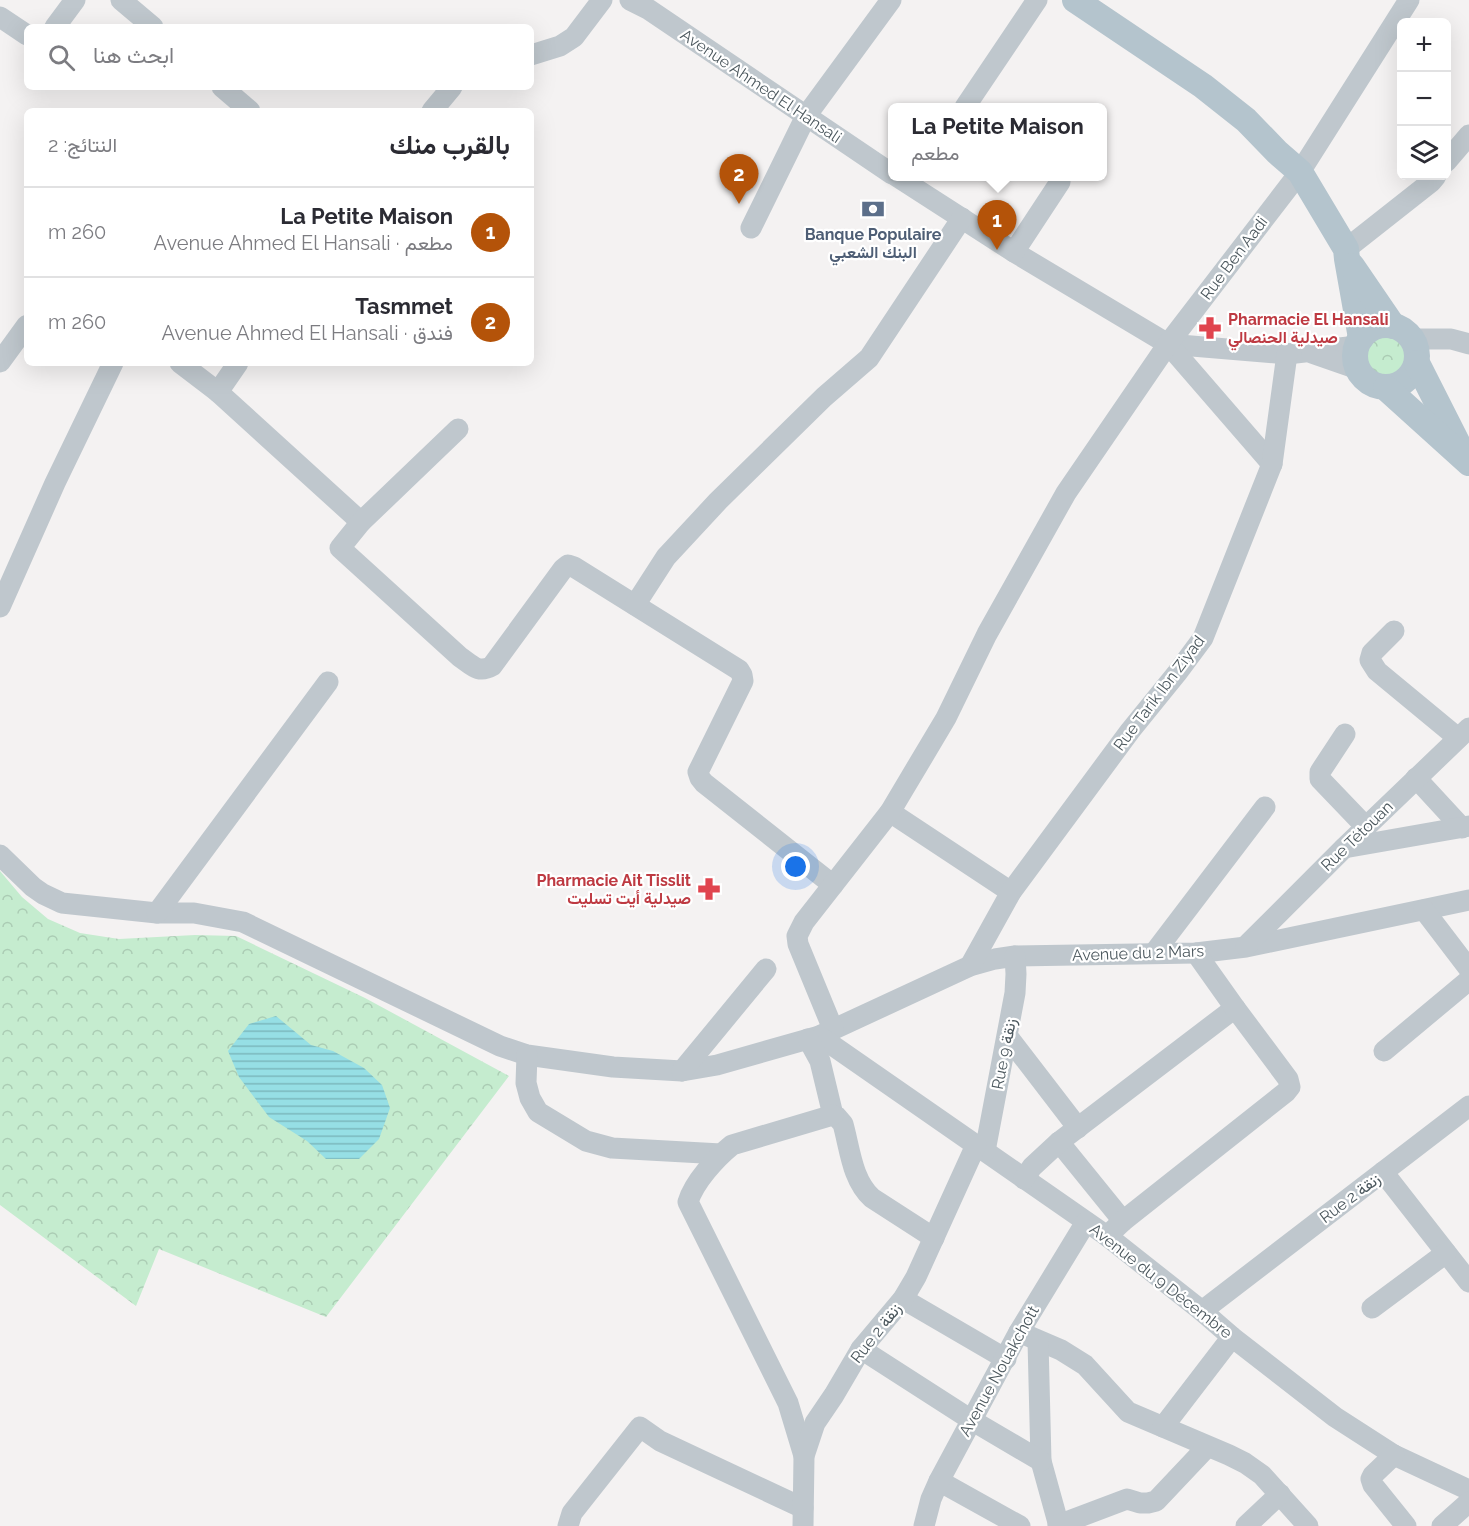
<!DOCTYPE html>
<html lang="ar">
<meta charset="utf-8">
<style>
:root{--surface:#fff;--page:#f7f7f7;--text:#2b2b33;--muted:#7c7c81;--line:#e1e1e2;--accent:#b45309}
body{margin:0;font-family:Raleway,Vazirmatn,sans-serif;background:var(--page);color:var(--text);direction:rtl}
.controls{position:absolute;right:18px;top:18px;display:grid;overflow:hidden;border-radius:9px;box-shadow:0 6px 24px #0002}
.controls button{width:54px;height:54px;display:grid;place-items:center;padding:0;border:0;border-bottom:2px solid var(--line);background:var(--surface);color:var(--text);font:30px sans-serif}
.you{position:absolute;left:796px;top:867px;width:21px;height:21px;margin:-15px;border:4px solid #fff;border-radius:50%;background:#1a73e8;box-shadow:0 0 0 9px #1a73e833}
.badge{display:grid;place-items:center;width:39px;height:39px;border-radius:50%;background:var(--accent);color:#fff;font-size:20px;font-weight:700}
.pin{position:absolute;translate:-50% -50px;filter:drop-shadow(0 2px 3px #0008)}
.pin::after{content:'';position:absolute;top:32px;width:21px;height:18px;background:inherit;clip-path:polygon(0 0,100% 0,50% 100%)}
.popup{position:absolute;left:888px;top:103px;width:219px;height:78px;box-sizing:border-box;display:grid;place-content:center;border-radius:9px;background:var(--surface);filter:drop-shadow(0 2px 4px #0005);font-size:20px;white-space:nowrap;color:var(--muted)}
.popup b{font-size:22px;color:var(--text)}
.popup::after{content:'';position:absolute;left:50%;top:100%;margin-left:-12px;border:12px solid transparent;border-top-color:var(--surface)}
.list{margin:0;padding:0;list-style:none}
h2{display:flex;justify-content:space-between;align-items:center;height:78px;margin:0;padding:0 24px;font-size:26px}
h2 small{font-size:20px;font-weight:400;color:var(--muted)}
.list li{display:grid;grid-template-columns:39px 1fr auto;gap:18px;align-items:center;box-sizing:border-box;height:90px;padding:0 24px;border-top:2px solid var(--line)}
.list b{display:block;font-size:22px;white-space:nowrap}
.list p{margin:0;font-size:20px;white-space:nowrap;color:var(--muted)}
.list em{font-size:20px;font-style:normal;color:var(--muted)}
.icon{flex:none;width:33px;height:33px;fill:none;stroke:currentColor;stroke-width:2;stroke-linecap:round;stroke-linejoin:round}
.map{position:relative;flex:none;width:1469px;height:1526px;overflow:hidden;direction:ltr}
.search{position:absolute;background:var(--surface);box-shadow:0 6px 24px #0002;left:24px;top:24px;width:510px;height:66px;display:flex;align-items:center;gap:15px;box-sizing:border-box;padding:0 21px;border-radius:9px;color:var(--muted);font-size:22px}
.panel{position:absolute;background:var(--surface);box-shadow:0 6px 24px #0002;left:24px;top:108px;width:510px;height:258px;border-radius:9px;direction:rtl}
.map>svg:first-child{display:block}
.forest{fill:url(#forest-crowns)}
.water{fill:url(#water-rules)}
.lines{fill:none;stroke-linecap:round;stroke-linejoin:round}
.minor{stroke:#bfc7cd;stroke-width:21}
.major{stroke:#b4c4cd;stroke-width:26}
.labels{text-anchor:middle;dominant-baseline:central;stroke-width:4.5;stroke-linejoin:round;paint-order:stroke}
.street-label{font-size:16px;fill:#4b575d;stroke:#fff}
.service-label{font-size:16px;font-weight:bold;fill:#4e5e75;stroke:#fff}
.health-label{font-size:16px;font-weight:bold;fill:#be3a42;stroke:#fff;text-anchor:start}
</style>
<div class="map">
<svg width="1469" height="1526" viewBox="0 0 1469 1526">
<defs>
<pattern id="forest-crowns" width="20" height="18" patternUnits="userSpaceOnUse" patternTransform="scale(1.5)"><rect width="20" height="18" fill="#c5eccf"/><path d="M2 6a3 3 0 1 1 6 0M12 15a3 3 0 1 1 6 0" fill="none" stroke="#abccb4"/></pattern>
<pattern id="water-rules" width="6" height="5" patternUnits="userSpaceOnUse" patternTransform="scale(1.5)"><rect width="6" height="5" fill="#96dfe5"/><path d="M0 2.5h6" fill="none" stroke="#7cb8bd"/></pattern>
</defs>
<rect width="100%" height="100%" fill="#f4f2f2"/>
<g class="forest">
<circle cx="1386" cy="356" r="20"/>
<path d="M0,871L22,897L48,919L80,933L119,939L195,935L236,936L365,998L509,1076L326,1317L159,1249L136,1306L0,1205Z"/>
</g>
<path class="water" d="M276,1016L311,1045L333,1051L364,1068L382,1085L390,1108L379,1139L359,1159H326L307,1141L269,1117L239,1077L228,1051L249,1024Z"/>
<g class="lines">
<g class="minor">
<path d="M121,0L153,27"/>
<path d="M630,0L648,9L892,174"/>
<path d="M0,17L27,35"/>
<path d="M55,27L75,0"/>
<path d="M531,55L560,46L574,37L602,0"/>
<path d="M222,87L250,111"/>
<path d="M965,107L1037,0"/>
<path d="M432,111L452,87"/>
<path d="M1446,162L1469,135"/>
<path d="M896,176L1014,252L1168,344L1287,354L1357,346"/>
<path d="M751,228L806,116L891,0"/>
<path d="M1346,249L1431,182L1436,176"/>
<path d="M1014,252L1060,182V176"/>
<path d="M1412,339H1451L1469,344"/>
<path d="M1168,344L1272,464"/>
<path d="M1312,353L1358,369"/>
<path d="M0,362L27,325"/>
<path d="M180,363L218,392L361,522"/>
<path d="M218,392L238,363"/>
<path d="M458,429L361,522L340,548L460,657C472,665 478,674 492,666L563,569L568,565L574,567L739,670L742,675L743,681L698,772L700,778L704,783L833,885"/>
<path d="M635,605L666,557L718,501L824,397L869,358L962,218"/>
<path d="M0,607L55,483L113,363"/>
<path d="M1394,631L1372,653L1370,660L1377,671L1458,738"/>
<path d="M1345,734L1320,772V779L1366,827"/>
<path d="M1416,778L1462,828"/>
<path d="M890,812L1011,892"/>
<path d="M1344,848L1469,826"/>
<path d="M0,855L33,887L43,894L62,903L157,913H194L243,922L500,1046L527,1055L613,1067L682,1071L717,1065L819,1036L970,966L995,959L1015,956L1196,953L1246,947L1469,900"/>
<path d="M1424,910L1469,969"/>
<path d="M157,913L328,682"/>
<path d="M1246,946L1344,848L1469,728"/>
<path d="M1154,953L1265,807"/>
<path d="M970,966L1011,892L1130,731L1177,673L1203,638L1272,464L1287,354"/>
<path d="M833,1029L798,944L797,936L804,922L890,812L946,718L987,634L1066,493L1168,344L1300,172L1409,0"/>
<path d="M819,1036L1107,1236L1202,1311L1232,1337L1335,1417L1394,1455L1469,1490"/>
<path d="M1008,1037L1078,1128"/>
<path d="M808,1039L820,1061L833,1115L837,1117L843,1124C850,1149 852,1180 872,1198L934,1238"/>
<path d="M1384,1051L1469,980"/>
<path d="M527,1055L526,1083L530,1098L538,1112L586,1141L612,1148L721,1154"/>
<path d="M682,1071L766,969"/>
<path d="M1059,1142L1123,1221"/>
<path d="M985,1151L1015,993L1016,974L1015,956"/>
<path d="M1383,1172L1469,1282"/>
<path d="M1024,1179L1032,1167L1059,1142L1235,1008"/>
<path d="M1107,1236L1123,1221L1286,1092L1290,1087L1288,1079L1235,1008L1196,953"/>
<path d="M903,1299L1006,1359"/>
<path d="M1372,1308L1446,1253"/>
<path d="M1202,1311L1469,1106"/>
<path d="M1019,1332L1061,1350L1085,1365L1128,1412L1229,1455L1245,1463L1262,1475L1308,1526"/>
<path d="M1038,1341L1041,1461L1059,1526"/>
<path d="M861,1349L973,1421L1041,1461"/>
<path d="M1163,1427L1232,1337"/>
<path d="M1394,1455L1373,1475L1371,1479L1373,1485L1406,1526"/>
<path d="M804,1456L788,1403L688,1202C694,1182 716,1158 732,1145L833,1115"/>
<path d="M939,1481L1020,1526"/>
<path d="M1058,1525L1127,1499L1140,1503H1148L1156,1501L1207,1447"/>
<path d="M568,1526L572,1513L640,1427L660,1441L803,1508"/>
<path d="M803,1526L804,1456L815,1423L834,1395L861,1349L903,1299L916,1277L976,1145"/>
<path d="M924,1526L931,1499L939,1481L1019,1332L1086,1222"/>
<path d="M1246,1526L1280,1494"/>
<path d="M1442,1526L1469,1502"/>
</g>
<g class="major">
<path d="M1075,0L1203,86L1246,120L1277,152L1300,172L1346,249L1347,259L1361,338"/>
<path d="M1352,266L1393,326"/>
<circle cx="1386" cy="356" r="31"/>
<path d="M1417,363L1459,446"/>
<path d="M1386,388L1469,463"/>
</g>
</g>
<defs>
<g id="bank-bare" transform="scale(1.8)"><path d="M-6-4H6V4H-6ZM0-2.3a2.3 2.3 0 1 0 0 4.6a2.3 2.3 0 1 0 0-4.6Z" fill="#5c6f8a" stroke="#fff" stroke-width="2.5" paint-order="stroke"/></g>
<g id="pharmacy-bare" transform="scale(1.8)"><path d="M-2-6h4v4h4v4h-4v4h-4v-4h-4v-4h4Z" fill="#e0444e" stroke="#fff" stroke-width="2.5" paint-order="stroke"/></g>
</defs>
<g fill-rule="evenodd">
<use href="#bank-bare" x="873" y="209"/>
<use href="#pharmacy-bare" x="1210" y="328"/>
<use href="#pharmacy-bare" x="709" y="889"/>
</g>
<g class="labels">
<g class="street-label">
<text transform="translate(761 86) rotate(34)">Avenue Ahmed El Hansali</text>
<text transform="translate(1234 258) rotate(-53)">Rue Ben Aadi</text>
<text transform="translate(1159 693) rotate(-53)">Rue Tarik Ibn Ziyad</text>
<text transform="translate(1357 836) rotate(-44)">Rue Tétouan</text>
<text transform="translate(1138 953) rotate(-2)">Avenue du 2 Mars</text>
<text transform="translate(1004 1054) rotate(-79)">Rue 9 زنقة</text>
<text transform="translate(1350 1198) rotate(-37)">Rue 2 زنقة</text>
<text transform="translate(1161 1281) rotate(38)">Avenue du 9 Décembre</text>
<text transform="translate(876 1333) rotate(-52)">Rue 2 زنقة</text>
<text transform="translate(999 1371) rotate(-61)">Avenue Nouakchott</text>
</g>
<g class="service-label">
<text x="873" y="234">Banque Populaire<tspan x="873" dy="18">البنك الشعبي</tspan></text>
</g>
<g class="health-label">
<text x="1228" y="319">Pharmacie El Hansali<tspan x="1228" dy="18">صيدلية الحنصالي</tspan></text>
<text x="691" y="880" text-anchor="end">Pharmacie Ait Tisslit<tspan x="691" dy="18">صيدلية أيت تسليت</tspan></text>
</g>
</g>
</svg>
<div class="controls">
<button>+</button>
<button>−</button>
<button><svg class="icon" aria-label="layers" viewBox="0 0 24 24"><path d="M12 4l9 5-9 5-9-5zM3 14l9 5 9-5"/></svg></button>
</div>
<div class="you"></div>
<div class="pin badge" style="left:997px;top:250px">1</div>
<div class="popup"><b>La Petite Maison</b>مطعم</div>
<div class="pin badge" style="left:739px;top:204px">2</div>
<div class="search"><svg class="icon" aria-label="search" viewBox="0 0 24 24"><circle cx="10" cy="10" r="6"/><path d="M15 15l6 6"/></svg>ابحث هنا</div>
<section class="panel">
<h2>بالقرب منك<small>النتائج: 2</small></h2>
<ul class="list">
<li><span class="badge">1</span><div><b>La Petite Maison</b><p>مطعم · Avenue Ahmed El Hansali</p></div><em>260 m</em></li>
<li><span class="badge">2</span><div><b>Tasmmet</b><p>فندق · Avenue Ahmed El Hansali</p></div><em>260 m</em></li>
</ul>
</section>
</div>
